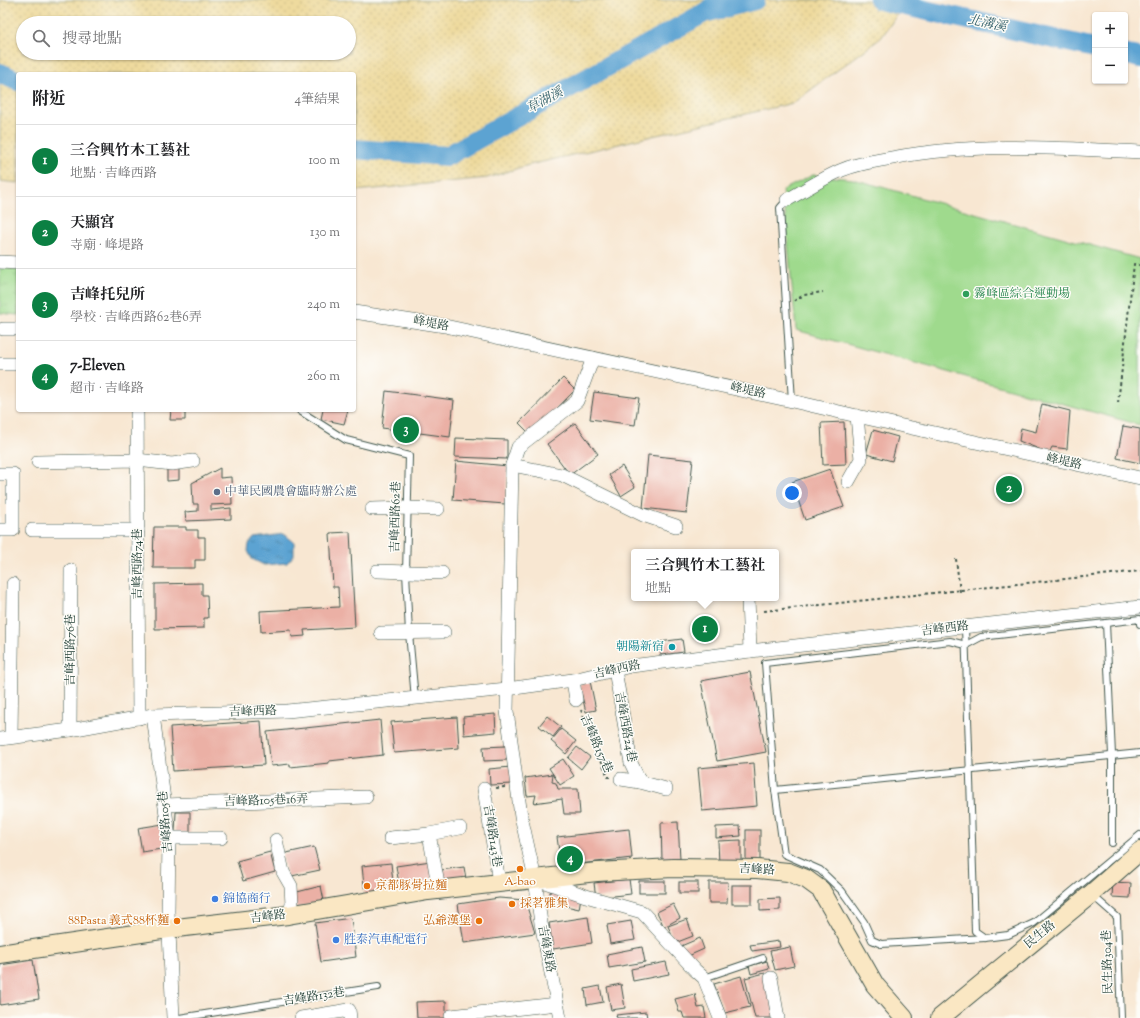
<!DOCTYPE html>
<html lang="zh-TW">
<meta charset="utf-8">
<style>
:root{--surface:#fff;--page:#f6f6f6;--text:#202124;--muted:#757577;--line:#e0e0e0;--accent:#0b8043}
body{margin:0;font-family:"Sorts Mill Goudy","Noto Serif TC",serif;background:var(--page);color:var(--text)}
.controls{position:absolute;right:12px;top:12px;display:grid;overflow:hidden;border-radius:4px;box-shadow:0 1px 3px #0004}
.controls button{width:36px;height:36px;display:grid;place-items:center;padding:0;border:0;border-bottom:1px solid var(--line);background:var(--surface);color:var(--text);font:20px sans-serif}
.you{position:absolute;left:792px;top:493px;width:14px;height:14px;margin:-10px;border:3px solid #fff;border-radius:50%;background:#1a73e8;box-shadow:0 0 0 6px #1a73e833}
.badge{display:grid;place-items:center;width:26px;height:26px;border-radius:50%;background:var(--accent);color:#fff;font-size:13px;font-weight:700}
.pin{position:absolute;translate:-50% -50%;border:2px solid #fff;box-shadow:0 1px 4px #0006}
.popup{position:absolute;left:631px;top:549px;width:148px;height:52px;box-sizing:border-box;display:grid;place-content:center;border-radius:4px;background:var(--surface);filter:drop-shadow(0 1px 3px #0005);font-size:13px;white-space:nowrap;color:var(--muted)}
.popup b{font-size:15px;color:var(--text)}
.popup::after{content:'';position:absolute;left:50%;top:100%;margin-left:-8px;border:8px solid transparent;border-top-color:var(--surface)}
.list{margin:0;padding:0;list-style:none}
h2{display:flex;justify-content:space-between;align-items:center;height:52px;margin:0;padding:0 16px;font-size:17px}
h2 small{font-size:13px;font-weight:400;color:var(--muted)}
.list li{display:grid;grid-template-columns:26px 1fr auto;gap:12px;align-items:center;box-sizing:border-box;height:72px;padding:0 16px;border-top:1px solid var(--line)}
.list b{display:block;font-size:15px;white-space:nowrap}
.list p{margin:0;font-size:13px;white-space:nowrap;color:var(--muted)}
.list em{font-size:13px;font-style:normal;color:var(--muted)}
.icon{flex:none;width:22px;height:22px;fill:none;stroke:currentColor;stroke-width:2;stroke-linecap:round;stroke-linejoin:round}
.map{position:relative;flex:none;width:1140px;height:1018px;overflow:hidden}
.search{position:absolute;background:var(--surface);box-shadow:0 1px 3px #0004;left:16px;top:16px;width:340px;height:44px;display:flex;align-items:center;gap:10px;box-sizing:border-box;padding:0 14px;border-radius:22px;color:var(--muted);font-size:15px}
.panel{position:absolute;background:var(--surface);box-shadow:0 1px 3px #0004;left:16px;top:72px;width:340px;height:340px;border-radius:4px}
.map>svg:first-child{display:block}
.sand{fill:url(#sand-dots);stroke:#868c69;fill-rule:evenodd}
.park{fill:url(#park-tufts);stroke:#5f8c60}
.garden{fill:#9fda8d;stroke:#5f8c60}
.water{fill:url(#water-ripples);stroke:#3d7083}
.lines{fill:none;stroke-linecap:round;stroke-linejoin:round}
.river{stroke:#5ba3d2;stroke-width:20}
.building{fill:#ebb0a5}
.lane-casing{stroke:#40564c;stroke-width:8}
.street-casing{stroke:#40564c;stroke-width:14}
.secondary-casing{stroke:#40564c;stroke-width:20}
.path{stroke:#40564c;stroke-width:2;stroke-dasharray:3 3;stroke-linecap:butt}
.lane{stroke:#fff;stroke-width:6}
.street{stroke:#fff;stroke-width:13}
.secondary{stroke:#fae7c3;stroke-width:18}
.leisure-dot{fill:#2e9e5b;stroke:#fdfcf7;stroke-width:1.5}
.service-dot{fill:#5c6f8a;stroke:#fdfcf7;stroke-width:1.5}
.culture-dot{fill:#0f9aa8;stroke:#fdfcf7;stroke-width:1.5}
.food-dot{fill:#e8710a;stroke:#fdfcf7;stroke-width:1.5}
.shop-dot{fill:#3f7fe0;stroke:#fdfcf7;stroke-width:1.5}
.labels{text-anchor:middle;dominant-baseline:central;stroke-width:3;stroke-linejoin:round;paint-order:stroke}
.leisure-label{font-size:12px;fill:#27864d;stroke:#fdfcf7;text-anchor:start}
.street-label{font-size:12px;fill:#1f3d34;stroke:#fdfcf7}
.service-label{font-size:12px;fill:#4e5e75;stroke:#fdfcf7;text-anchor:start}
.culture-label{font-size:12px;fill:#0d838f;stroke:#fdfcf7;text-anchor:end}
.food-label{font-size:12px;fill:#c56008;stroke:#fdfcf7;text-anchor:start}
.shop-label{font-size:12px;fill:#366cbe;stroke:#fdfcf7;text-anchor:start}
.water-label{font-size:13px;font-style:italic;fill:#34616b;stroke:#fdfcf7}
</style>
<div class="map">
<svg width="1140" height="1018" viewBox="0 0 1140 1018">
<defs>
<pattern id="sand-dots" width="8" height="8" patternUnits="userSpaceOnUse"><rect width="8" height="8" fill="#eeda9e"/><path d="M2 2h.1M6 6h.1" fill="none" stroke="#ccbc89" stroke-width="1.8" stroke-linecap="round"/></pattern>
<pattern id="park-tufts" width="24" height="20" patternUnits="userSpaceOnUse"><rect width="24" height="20" fill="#9fda8d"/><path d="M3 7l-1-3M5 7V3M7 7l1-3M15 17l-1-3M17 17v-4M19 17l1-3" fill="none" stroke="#88bc7a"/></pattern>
<pattern id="water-ripples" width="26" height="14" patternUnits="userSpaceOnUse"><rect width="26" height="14" fill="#5ba3d2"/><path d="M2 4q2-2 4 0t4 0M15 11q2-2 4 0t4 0" fill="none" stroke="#4b86ab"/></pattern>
</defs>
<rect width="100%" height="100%" fill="#fdfcf7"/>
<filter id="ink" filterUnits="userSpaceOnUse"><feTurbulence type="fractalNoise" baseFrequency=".025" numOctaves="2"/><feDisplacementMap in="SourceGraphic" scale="8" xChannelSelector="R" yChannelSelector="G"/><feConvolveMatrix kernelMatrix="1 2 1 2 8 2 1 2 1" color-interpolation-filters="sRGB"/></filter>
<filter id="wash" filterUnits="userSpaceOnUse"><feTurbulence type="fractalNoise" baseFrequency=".012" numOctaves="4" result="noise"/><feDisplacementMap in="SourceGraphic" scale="16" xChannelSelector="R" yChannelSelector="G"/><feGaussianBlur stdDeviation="0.9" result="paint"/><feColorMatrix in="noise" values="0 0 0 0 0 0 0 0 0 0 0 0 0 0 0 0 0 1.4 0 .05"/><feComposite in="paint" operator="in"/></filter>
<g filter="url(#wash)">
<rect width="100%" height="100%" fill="#f8e7d2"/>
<path class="sand" d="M0,0H907L881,38L793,103L525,166L487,178L354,191V74H18V183L0,181ZM23,23H349V53H23Z"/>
<path class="park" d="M0,267L18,269V315L0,313Z"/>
<path class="garden" d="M813,175L853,179L1140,259V425L796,330L783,190Z"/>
<path class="water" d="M284,534L294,542V555L287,563L264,565L252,559L248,551L249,544L254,538Z"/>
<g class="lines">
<g class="river">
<path d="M879,0L1095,48"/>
<path d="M708,12L755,0"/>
<path d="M1125,54L1140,58"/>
<path d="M0,73L18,81"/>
<path d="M354,149L447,156L704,13L722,0"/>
</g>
</g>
<g id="blocks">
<g class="building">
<path d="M563,378L575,390L531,435L519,423Z"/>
<path d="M386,391L454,400L450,437L382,428Z"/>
<path d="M594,392L639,398L635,425L590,419Z"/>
<path d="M1042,404L1070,411L1067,449L1052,447L1049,453L1019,441L1021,428L1036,432Z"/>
<path d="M171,410H185V420H170Z"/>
<path d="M323,410H348L344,424L321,419Z"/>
<path d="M844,422L846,464L823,465L821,423Z"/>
<path d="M575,423L598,454L570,475L547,444Z"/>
<path d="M1123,426L1140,429V463L1117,458Z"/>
<path d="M873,430L898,437L892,461L866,454Z"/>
<path d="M456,438L507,440V459L455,457Z"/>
<path d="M648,455L693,460L687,513L643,508Z"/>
<path d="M456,461L508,466L505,504L453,500Z"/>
<path d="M622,466L635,487L621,496L609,475Z"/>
<path d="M167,468H179V480L167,481Z"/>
<path d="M220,468V478L231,477L232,504L211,505V510L231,508V519L186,521L185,512L198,511V504H193L192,483Z"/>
<path d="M830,469L844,507L805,520L792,482Z"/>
<path d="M154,527H186V530H198V537H205V560H195V568H153Z"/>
<path d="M350,532L355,627L304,630L305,636L292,637L291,630L261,632L260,611L339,607L338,587H333L330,533Z"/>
<path d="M202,583V595H207L208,618H204V628L155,629V584Z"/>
<path d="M715,623L716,632L695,635L694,625Z"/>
<path d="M682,639L684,652L661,655L659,642Z"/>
<path d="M750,672L766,752L717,761L701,681Z"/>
<path d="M590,681L596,710L586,712L579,684Z"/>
<path d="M495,714L496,732L464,735L463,717Z"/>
<path d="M547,716L561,727L553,737L539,726Z"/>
<path d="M457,717L459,748L394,753L391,722Z"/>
<path d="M380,720L383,755L329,761V763L310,765L290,767V764L271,766L267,732Z"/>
<path d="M261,721L264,765L173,771L170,727Z"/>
<path d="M561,729L576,741L566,754L551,741Z"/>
<path d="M506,746L507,760L484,761L483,747Z"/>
<path d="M577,747L590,757L581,769L568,758Z"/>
<path d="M563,759L574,776L560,785L549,768Z"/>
<path d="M754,763L757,806L702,811L698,768Z"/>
<path d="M511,767L512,784L490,785L489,769Z"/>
<path d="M553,774L552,782L556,783L558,789H578L580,814H564L562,799L534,803L536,795L527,796L525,778Z"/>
<path d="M176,812H190V833L175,832Z"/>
<path d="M678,822L680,859L662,860L661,823Z"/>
<path d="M163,824L168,848L142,852L138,828Z"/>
<path d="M740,826L741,836L716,838V827Z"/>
<path d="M629,829L632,858L561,866L557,837Z"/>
<rect x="746" y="830" width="14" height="34"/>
<path d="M741,840V863L719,864L718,841Z"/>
<path d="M314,847L320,870L287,877L282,854Z"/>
<path d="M270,852L275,872L243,881L237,861Z"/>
<path d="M431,861L435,886L400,891L396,866Z"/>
<path d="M391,863L394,892L365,895L362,866Z"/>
<path d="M464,867L467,885L443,888L441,870Z"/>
<path d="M629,879L631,894L596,898L594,883Z"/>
<rect x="639" y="881" width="26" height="12"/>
<rect x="679" y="882" width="19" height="11"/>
<path d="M709,882H728L727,903H709Z"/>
<path d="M1113,882L1131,883L1130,898L1112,897Z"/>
<rect x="732" y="885" width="20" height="19"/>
<path d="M321,886L324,901L296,908L293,893Z"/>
<path d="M551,890L581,897L579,909L557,904L548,897Z"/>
<path d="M499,898L525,900L535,933L464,943L458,904Z"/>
<path d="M780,898V910L760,911V899Z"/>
<path d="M673,904L680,918L664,927L657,912Z"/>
<path d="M588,917L592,943L553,949L549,923Z"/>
<path d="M351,918L356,957L321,962L315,923Z"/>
<path d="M687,919L693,936L675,943L668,926Z"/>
<path d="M631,921L635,940L610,944L607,925Z"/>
<path d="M700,938L704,949L686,957L681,946Z"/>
<path d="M779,941L780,947L752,951L750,945Z"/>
<path d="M642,947L645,962L609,968L607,954Z"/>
<path d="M790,947L794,966L775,970L770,951Z"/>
<path d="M33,960L39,999L0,1005V965Z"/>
<path d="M767,961L769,969L751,974L749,966Z"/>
<path d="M666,962L669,974L633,981L631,969Z"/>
<path d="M765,973L776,1018H755L745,978Z"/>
<path d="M741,976L750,1007L725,1013L714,984Z"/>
<path d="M621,984L625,1008L611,1010L607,987Z"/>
<path d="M600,986L603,1002L587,1005L585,989Z"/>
<path d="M695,994L698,1008L704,1007L706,1018H684L682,1012H679L675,999Z"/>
<path d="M446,1001V1018H417L416,1002Z"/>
<path d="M646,1012L647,1018H617L616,1015Z"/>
</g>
</g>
</g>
<g filter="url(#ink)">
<use href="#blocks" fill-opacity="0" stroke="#40564c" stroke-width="1"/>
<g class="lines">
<g class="lane-casing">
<g id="lane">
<path d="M787,200L780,208L792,401"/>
<path d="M300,410V411L346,440L409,456L406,572L409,633L415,699"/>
<path d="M1106,623L1140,619V624"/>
<path d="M965,627L975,931L985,938"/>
<path d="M775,790L1140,753"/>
<path d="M1112,843V755L1106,623L981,637L966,645L950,641L765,663L775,790L784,854L820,870L842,891L864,922L872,940L881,944L985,938L1008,935L1034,923L1140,835"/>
<path d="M1092,895L1117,917L1121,1018"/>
<path d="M704,978L763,958"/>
<path d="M179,1018L378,987"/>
</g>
</g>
<g class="street-casing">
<g id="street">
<path d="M787,200C805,190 823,178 842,170C858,163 876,161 892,158C974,142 1058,148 1140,152"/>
<path d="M0,262L18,263"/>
<path d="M354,312L445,326L792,401L857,416L1140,478"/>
<path d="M3,329H18"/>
<path d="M0,364H18"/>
<path d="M137,410L139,718"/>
<path d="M38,462L137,460L172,464L193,461"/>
<path d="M512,465L562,475L643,515L676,526"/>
<path d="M0,474H13V530H0"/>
<path d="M848,482L861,459L857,416"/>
<path d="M372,509L408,508L438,509"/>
<path d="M32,530H138"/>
<path d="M377,571L442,573"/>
<path d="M748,598L750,651"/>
<path d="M381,633L444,632"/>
<path d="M615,670L631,763L640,782"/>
<path d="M573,680L576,700"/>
<path d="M153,715L169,838L168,911L173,1018"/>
<path d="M70,730L71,570"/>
<path d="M11,737L13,584"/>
<path d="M0,739L70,730L153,715L287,711L507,689L573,680L631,666L750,651L1140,607"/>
<path d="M621,779L640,782L666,789"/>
<path d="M484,789L499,882"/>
<path d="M165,805L366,797"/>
<path d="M429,834L460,828"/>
<path d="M169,838H221"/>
<path d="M390,838L429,834L439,890"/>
<path d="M276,840L283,872L291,886L292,905L288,915"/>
<path d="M539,880L586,896L642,912L695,970L704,978L720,1018"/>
<path d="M771,978L778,1018"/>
<path d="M451,1016L557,1004"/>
<path d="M301,1018L349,1010L350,1018"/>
<path d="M560,1018L541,923L535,879L521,816L507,711L512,465L518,447L577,401L593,358"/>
</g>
</g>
<g class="secondary-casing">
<g id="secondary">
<path d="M0,954L168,929L288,915L428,891L597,872L673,868L757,869L788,872L806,879L821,890L875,985L904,1018"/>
<path d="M940,1018L1091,894L1140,851"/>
</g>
</g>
<g class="path">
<path d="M794,301L804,295L823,292"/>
<path d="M1118,403L1134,264L1140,265"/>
<path d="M956,559L960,592"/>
<path d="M764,611L1140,571"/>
<path d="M581,710L608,777H610"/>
<path d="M496,788L505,787"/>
</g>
<use href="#lane" class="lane"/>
<use href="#street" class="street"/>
<use href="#secondary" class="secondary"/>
</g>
</g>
<circle class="leisure-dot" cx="966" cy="294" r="4"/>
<circle class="service-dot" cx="217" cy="492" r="4"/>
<circle class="culture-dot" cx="672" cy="647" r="4"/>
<g class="food-dot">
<circle cx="520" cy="869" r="4"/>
<circle cx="367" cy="886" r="4"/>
<circle cx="512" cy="904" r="4"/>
<circle cx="177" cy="921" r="4"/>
<circle cx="479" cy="921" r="4"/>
</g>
<g class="shop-dot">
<circle cx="215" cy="899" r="4"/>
<circle cx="336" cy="940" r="4"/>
</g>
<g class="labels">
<g class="leisure-label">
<text x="974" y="294">霧峰區綜合運動場</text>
</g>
<g class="street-label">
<text transform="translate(431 324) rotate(10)">峰堤路</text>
<text transform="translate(748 391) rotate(12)">峰堤路</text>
<text transform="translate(1064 462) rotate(12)">峰堤路</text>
<text transform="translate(396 517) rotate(-89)">吉峰西路62巷</text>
<text transform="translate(138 564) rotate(-90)">吉峰西路74巷</text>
<text transform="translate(945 629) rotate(-7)">吉峰西路</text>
<text transform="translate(71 650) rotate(-90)">吉峰西路76巷</text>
<text transform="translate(617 670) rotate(-12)">吉峰西路</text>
<text transform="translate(253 712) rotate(-2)">吉峰西路</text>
<text transform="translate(625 727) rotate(79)">吉峰西路24巷</text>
<text transform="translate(596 744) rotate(66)">吉峰路157巷</text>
<text transform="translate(266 801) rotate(-2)">吉峰路105巷16弄</text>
<text transform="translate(166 822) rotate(-95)">吉峰路105巷</text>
<text transform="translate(492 836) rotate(81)">吉峰路143巷</text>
<text transform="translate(757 870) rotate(3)">吉峰路</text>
<text transform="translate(268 917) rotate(-7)">吉峰路</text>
<text transform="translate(1040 935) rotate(-39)">民生路</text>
<text transform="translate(546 949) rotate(79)">吉峰東路</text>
<text transform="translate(1108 962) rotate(-92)">民生路304巷</text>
<text transform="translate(314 997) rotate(-9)">吉峰路132巷</text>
</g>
<g class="service-label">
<text x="225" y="492">中華民國農會臨時辦公處</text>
</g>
<g class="culture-label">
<text x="664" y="647">朝陽新宿</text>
</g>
<g class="food-label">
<text x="520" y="882" text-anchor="middle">A-bao</text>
<text x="375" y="886">京都豚骨拉麵</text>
<text x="520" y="904">採茗雅集</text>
<text x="169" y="921" text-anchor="end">88Pasta 義式88杯麵</text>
<text x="471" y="921" text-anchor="end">弘爺漢堡</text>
</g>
<g class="shop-label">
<text x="223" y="899">錦協商行</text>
<text x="344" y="940">胜泰汽車配電行</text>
</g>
<g class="water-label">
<text transform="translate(987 24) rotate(12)">北溝溪</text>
<text transform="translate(545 101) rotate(-29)">草湖溪</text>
</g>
</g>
</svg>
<div class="controls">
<button>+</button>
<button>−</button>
</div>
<div class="you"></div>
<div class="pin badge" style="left:705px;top:629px">1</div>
<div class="popup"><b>三合興竹木工藝社</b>地點</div>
<div class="pin badge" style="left:1009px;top:489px">2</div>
<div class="pin badge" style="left:406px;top:430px">3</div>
<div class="pin badge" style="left:570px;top:859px">4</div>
<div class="search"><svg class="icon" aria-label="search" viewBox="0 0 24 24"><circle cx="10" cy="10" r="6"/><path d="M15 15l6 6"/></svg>搜尋地點</div>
<section class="panel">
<h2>附近<small>4筆結果</small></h2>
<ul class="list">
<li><span class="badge">1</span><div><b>三合興竹木工藝社</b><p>地點 · 吉峰西路</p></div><em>100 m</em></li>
<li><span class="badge">2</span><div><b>天顯宮</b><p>寺廟 · 峰堤路</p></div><em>130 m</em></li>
<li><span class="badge">3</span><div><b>吉峰托兒所</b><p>學校 · 吉峰西路62巷6弄</p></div><em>240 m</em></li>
<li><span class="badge">4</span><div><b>7-Eleven</b><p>超市 · 吉峰路</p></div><em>260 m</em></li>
</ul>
</section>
</div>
